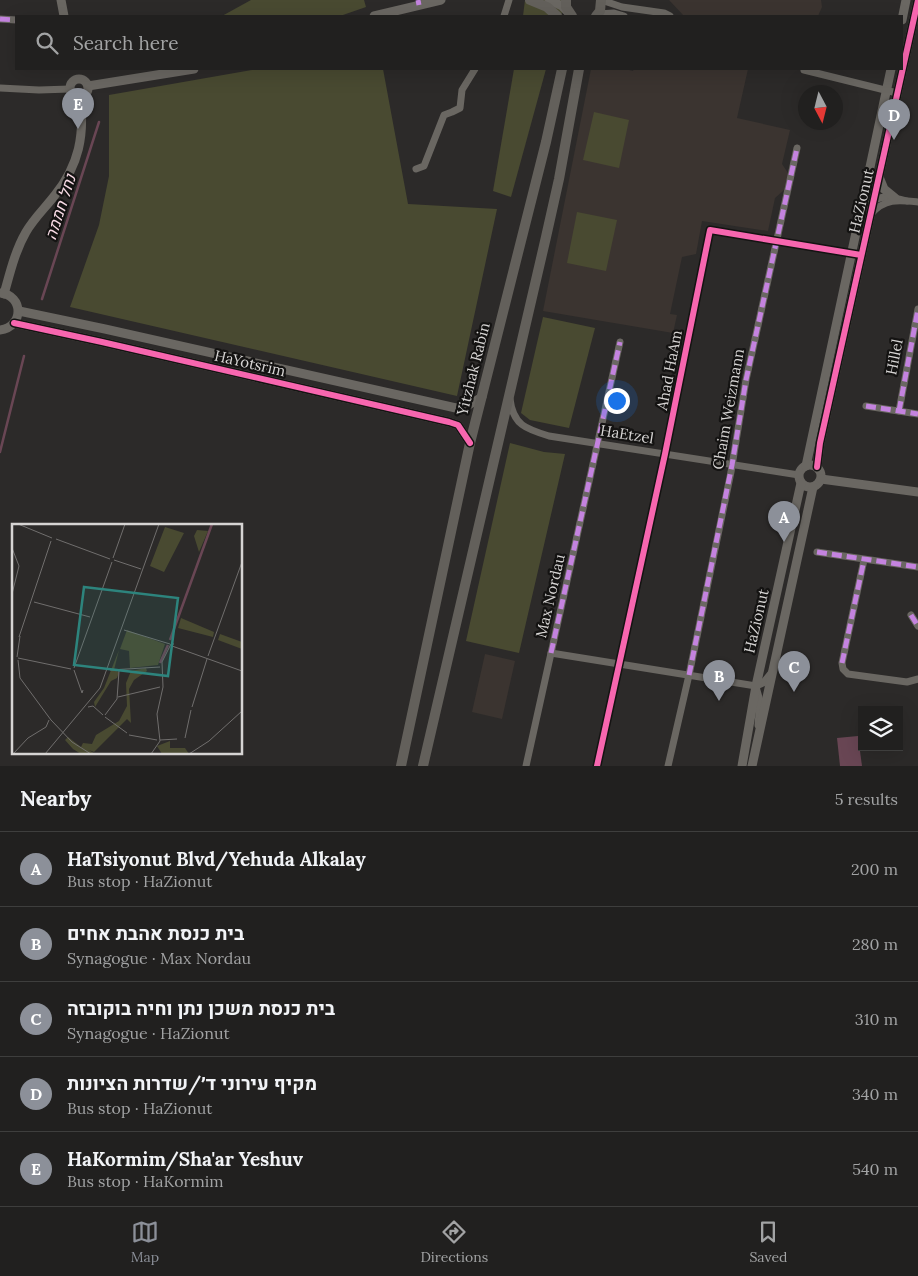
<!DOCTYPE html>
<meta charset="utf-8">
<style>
:root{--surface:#21201f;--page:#2d2d2c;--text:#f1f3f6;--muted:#a2a3a4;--line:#3e3e3d;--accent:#8c9099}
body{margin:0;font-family:Lora,Heebo,serif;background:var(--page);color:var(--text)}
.controls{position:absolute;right:15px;bottom:15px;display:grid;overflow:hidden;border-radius:0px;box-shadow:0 5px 20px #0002}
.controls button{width:45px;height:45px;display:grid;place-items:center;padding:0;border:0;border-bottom:1px solid var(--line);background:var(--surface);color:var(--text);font:25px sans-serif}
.compass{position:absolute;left:798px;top:85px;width:45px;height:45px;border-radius:50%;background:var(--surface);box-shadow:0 5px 20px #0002;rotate:173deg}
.you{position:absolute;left:616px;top:400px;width:18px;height:18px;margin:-12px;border:4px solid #fff;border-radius:50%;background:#1a73e8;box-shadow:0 0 0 8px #1a73e833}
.badge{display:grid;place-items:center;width:32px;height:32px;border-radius:50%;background:var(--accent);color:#fff;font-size:16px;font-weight:700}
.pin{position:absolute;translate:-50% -41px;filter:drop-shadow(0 1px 2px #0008)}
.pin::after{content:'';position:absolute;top:26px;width:18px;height:15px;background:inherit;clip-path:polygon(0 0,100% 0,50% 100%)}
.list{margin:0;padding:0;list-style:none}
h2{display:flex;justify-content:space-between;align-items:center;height:65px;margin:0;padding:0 20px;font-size:21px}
h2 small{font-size:16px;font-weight:400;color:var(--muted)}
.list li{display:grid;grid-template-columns:32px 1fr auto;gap:15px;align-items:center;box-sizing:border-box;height:75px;padding:0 20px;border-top:1px solid var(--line)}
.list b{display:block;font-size:19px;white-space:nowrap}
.list p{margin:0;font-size:16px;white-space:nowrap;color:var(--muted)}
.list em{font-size:16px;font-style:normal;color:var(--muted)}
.icon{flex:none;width:28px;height:28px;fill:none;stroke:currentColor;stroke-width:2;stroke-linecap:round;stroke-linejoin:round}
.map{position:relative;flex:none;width:918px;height:766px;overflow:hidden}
.search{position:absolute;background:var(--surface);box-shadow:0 5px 20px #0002;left:15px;right:15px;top:15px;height:55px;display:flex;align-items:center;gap:12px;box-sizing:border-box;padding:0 18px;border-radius:0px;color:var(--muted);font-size:19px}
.sheet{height:440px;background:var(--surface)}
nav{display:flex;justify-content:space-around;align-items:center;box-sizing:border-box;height:70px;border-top:1px solid var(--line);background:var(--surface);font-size:14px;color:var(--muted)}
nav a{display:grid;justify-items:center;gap:2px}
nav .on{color:var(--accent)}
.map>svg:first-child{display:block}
.built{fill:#3b3430}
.green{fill:#494a31}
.water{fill:#694654}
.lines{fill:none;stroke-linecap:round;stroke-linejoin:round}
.stream{stroke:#694654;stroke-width:2.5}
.minor{stroke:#6a6762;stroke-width:7}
.tertiary{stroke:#6a6762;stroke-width:9}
.secondary{stroke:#63605b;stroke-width:10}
.quiet{stroke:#c483df;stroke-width:5;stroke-dasharray:10 5;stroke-linecap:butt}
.cycleway-casing{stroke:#141312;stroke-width:9}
.cycleway{stroke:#f766af;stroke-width:6}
.labels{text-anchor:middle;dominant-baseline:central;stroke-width:4.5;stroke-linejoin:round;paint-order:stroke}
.street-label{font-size:15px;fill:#d6d4d3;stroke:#141312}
.water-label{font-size:16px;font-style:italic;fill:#f8dbe5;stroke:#141312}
.inset-river{fill:none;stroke:#694654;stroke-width:2.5}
.inset-road{fill:none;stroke:#706e6d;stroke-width:1}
.view{fill:#2d847d;fill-opacity:0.15;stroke:#2d847d;stroke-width:2.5}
.inset-edge{fill:none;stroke:#d6d4d3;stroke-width:2.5}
</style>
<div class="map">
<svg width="918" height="766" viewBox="0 0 918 766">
<rect width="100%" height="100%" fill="#2c2a29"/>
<g class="built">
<path d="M669,0H821L822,7L818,16H684Z"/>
<path d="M591,69H625L633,71L634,69H748L737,118L790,130L782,164L788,173L784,190L775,198L768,231L702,221L696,254L682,257L670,314L677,315L673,333L543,311Z"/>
<path d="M485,654L515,661L502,719L472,712Z"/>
</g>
<g class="green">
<path d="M251,0H364L366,7L340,16H222Z"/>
<path d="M525,0H566L561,16H523Z"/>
<path d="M257,69H383L408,204L497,209L457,396L70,307L99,225L109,176V95Z"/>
<path d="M514,69H546L511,197L493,191Z"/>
<path d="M594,112L629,120L619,168L583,160Z"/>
<path d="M577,212L617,220L606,271L567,263Z"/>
<path d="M543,317L595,328L569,428L530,420L521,413Z"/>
<path d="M510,443L544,452L565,454L519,653L466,641Z"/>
</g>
<path class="water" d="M858,736L862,766H840L837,738Z"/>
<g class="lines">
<g class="stream">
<path d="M42,299L99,122"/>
<path d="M0,452L24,356"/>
</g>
<g class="minor">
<path d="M601,0L622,7L664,13L670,16"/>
<path d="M598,14L614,13L624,16"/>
<path d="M504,16L509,0"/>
<path d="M0,19L16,20"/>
<path d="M804,70L897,93"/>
<path d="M0,88L39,90L70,89"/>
<path d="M416,169L424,166L444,115L452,112L460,108L462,90L475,69"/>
<path d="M861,212C876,194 886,195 907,201"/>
<path d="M871,214C885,198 899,200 918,202"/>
<path d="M510,399C513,425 526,429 549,436L799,475"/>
<path d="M866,406L918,414"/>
<path d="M899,411L918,309"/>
<path d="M817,552L918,567"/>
<path d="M864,560L842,663L843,669L848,674L870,677L907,682L918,679"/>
<path d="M911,615L918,626"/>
<path d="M551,653L756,686L763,683L772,672"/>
<path d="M756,687L760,701L758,725"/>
<path d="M526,766L620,342"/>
<path d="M597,766L665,454L710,230L861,255"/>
<path d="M668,766L689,675L731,472L746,380L797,148"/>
</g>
<g class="tertiary">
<path d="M61,0L64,16"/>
<path d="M549,0L562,6L568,12"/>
<path d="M374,16L441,0"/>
<path d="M902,20L906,0"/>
<circle cx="79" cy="88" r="9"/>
<path d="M88,86L194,69"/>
<path d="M879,177L884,189L895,198"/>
<path d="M0,293C24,295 24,327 0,330"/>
<path d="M4,294C10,273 15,251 26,232C34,218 46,207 55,195C79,165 85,135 80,97"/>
<path d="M19,311L105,329L456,408L467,406L482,397"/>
<path d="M14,323L102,342L449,422L458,425L470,443"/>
<circle cx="810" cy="476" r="11"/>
<path d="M806,466L891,69"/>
<path d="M817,467L820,443L918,0"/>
<path d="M821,479L918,492"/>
<path d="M742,766L756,686L801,483"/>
<path d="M752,766L813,487"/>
</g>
<g class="secondary">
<path d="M530,0L547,7L557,16"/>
<path d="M566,0V7L572,16"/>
<path d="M596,16L600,11L601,0"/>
<path d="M401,766L470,443L546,142L562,69"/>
<path d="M423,766L546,237L559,179L579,69"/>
</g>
<g class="quiet">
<path d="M418,0L419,5"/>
<path d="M0,19L16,20"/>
<path d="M866,406L918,414"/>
<path d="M899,411L918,309"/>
<path d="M817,552L918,567"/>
<path d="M911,615L918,626"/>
<path d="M551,653L620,342"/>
<path d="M842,663L864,560"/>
<path d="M689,675L732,465L746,380L797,148"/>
</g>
<g class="cycleway-casing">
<g id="cycleway">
<path d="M14,323L102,342L449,422L458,425L470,443"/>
<path d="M817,467L820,443L918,0"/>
<path d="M597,766L665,454L710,230L861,255"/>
</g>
</g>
<use href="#cycleway" class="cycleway"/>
</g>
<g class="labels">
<g class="street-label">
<text transform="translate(861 201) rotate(-77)">HaZionut</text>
<text transform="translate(894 357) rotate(-79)">Hillel</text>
<text transform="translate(250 363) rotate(13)">HaYotsrim</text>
<text transform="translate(473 369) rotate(-76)">Yitzhak Rabin</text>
<text transform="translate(669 370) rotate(-79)">Ahad HaAm</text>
<text transform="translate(728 409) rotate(-80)">Chaim Weizmann</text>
<text transform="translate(627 434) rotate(9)">HaEtzel</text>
<text transform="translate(550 596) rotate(-77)">Max Nordau</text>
<text transform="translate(756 621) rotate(-77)">HaZionut</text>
</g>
<g class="water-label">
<text transform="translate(60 207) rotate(-72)">נחל חממה</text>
</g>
</g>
<g transform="translate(12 524)">
<rect width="230" height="230" fill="#2c2a29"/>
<path d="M153,3L172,9L152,48L138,42ZM185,6L196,7L187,28L182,12ZM169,94L202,108L201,113L166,104ZM115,106L153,120L146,141L118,144L117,127L108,125ZM208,110L230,118V125L206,116ZM107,126L102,146L107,148L105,154L99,157L83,183L82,178L92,164ZM134,144L135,147L122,156L117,165L119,199L115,195L82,228L77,226L83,230H69L61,225L53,216L56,213L69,223L71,219L80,220L84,211L107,197L115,182L114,159L119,147ZM158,217V224H173L177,230H150L145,222Z" fill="#494a31"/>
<path class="inset-river" d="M158,116L200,0M148,139L156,121"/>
<path class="inset-road" d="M6,0L40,14M44,15L98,35M0,24L7,42L0,70M101,34L113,0M102,36L129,45M22,78L78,93M112,106L158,120M7,113L39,17M160,122L230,147M196,132L230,38M5,133L8,112M6,134L59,145M6,136L8,154L39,196L60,218L79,230M62,144L100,38M62,146L70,169L71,166M98,146L148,143M106,173L148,163M76,183L81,182L91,191M180,183L195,135M93,191L105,175L107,147M93,193L115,209M117,211L145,216M173,214L179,186M148,216L165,215M1,230L16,214L34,203L37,196M33,230L88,164L147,0M139,230L148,217L145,190L151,163L150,138L159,120H162M177,230L197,217L230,187"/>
<path class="view" d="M72,63L166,74L156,152L62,141Z"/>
<rect width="230" height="230" class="inset-edge"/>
</g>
</svg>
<div class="controls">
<button><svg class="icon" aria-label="layers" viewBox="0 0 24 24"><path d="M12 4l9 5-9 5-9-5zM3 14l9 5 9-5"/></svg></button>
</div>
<svg class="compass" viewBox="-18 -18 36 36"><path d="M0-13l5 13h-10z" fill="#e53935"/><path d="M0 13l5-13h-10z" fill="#a2a3a4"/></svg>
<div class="you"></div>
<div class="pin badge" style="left:784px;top:542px">A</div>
<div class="pin badge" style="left:719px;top:701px">B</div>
<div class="pin badge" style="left:794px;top:692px">C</div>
<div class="pin badge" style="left:894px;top:140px">D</div>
<div class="pin badge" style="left:78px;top:129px">E</div>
<div class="search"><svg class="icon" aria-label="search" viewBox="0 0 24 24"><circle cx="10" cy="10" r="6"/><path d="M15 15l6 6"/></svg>Search here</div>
</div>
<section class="sheet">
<h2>Nearby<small>5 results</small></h2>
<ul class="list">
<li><span class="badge">A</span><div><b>HaTsiyonut Blvd/Yehuda Alkalay</b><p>Bus stop · HaZionut</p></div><em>200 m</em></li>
<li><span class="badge">B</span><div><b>בית כנסת אהבת אחים</b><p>Synagogue · Max Nordau</p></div><em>280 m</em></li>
<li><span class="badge">C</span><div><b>בית כנסת משכן נתן וחיה בוקובזה</b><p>Synagogue · HaZionut</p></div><em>310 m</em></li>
<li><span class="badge">D</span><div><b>מקיף עירוני ד׳/שדרות הציונות</b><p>Bus stop · HaZionut</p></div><em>340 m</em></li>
<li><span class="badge">E</span><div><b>HaKormim/Sha'ar Yeshuv</b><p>Bus stop · HaKormim</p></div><em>540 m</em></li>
</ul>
</section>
<nav>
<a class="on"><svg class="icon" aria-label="map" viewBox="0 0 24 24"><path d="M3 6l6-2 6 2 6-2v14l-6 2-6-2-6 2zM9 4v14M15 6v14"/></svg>Map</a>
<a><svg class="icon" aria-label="directions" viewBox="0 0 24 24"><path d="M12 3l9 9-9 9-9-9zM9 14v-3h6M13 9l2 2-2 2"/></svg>Directions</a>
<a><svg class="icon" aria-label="saved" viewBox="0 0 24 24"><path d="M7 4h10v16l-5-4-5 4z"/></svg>Saved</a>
</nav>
